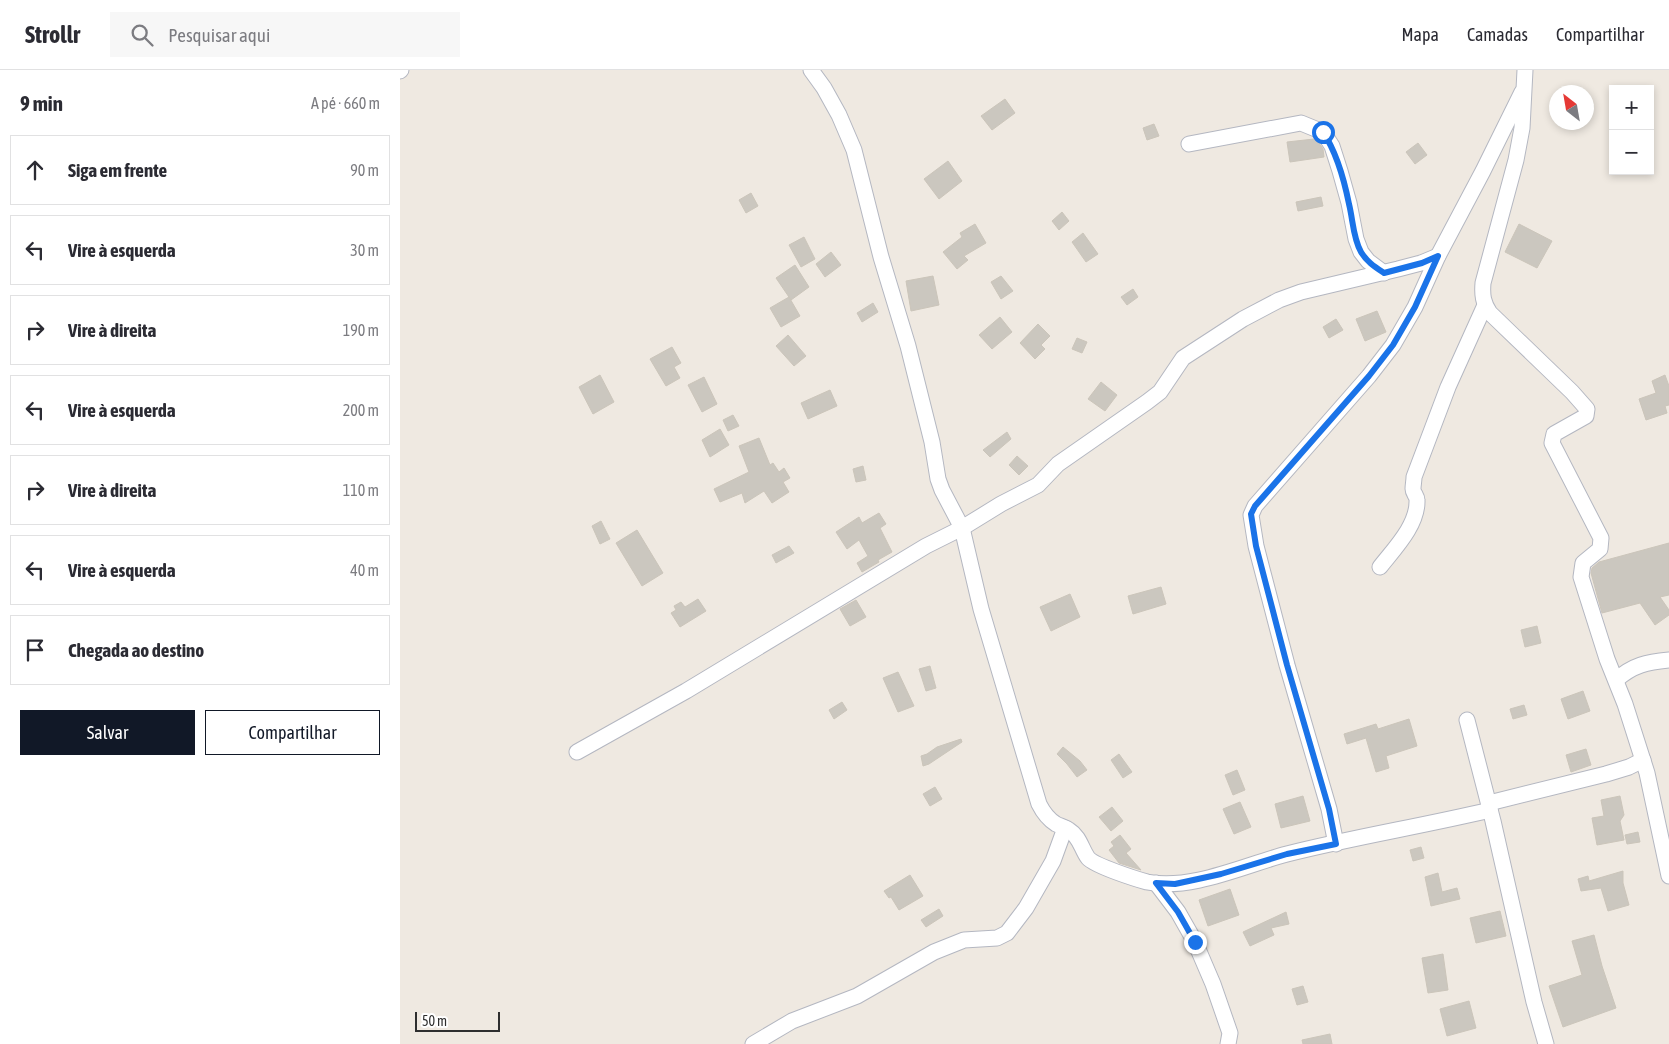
<!DOCTYPE html>
<html lang="pt">
<meta charset="utf-8">
<style>
:root{--surface:#fff;--page:#f7f7f7;--text:#2b2b33;--muted:#7c7c81;--line:#e1e1e2;--accent:#111827}
body{margin:0;font-family:"Asap Condensed",sans-serif;background:var(--page);color:var(--text)}
.controls{position:absolute;right:15px;top:15px;display:grid;overflow:hidden;border-radius:0px;box-shadow:0 2px 8px #0003}
.controls button{width:45px;height:45px;display:grid;place-items:center;padding:0;border:0;border-bottom:1px solid var(--line);background:var(--surface);color:var(--text);font:25px sans-serif}
.compass{position:absolute;left:1149px;top:15px;width:45px;height:45px;border-radius:50%;background:var(--surface);box-shadow:0 2px 8px #0003;rotate:329deg}
.scale{position:absolute;left:15px;bottom:12px;width:85px;box-sizing:border-box;padding-left:5px;border:2px solid #2e2e2e;border-top:0;font-size:14px;line-height:18px;white-space:nowrap;color:#2e2e2e;-webkit-text-stroke:4px #fff;paint-order:stroke}
.stop{position:absolute;width:15px;height:15px;margin:-11px;border:4px solid #1a73e8;border-radius:50%;background:#fff}
.stop.end{background:#1a73e8;border-color:#fff;box-shadow:0 1px 5px #0008}
.list{margin:0;padding:0;list-style:none}
h2{display:flex;justify-content:space-between;align-items:center;height:65px;margin:0;padding:0 20px;font-size:21px}
h2 small{font-size:16px;font-weight:400;color:var(--muted)}
.list li{display:grid;grid-template-columns:32px 1fr auto;gap:15px;align-items:center;box-sizing:border-box;height:70px;margin:0 10px 10px;padding:0 10px;border:1px solid var(--line);border-radius:0px}
.list b{display:block;font-size:19px;white-space:nowrap}
.list em{font-size:16px;font-style:normal;color:var(--muted)}
.actions{display:flex;gap:10px;padding:15px 20px}
.actions a{flex:1;padding:11px 0;border:1px solid var(--accent);border-radius:0px;text-align:center;font-size:18px;color:var(--accent)}
.actions .main{background:var(--accent);color:#fff}
.icon{flex:none;width:28px;height:28px;fill:none;stroke:currentColor;stroke-width:2;stroke-linecap:round;stroke-linejoin:round}
.map{position:relative;flex:none;width:1269px;height:974px;overflow:hidden}
header{display:flex;align-items:center;gap:30px;box-sizing:border-box;height:70px;padding:0 25px;background:var(--surface);border-bottom:1px solid var(--line)}
header strong{font-size:24px}
nav{display:flex;gap:28px;margin-inline-start:auto;font-size:18px}
.search{width:350px;height:45px;background:var(--page);display:flex;align-items:center;gap:12px;box-sizing:border-box;padding:0 18px;border-radius:0px;color:var(--muted);font-size:19px}
main{display:flex}
aside{flex:1;background:var(--surface)}
.map>svg:first-child{display:block}
.building{fill:#cbc7bf;stroke:#cbc5ba}
.lines{fill:none;stroke-linecap:round;stroke-linejoin:round}
.minor-casing{stroke:#b4b7c1;stroke-width:17}
.minor{stroke:#fff;stroke-width:15}
.route{stroke:#1a73e8;stroke-width:6}
</style>
<header>
<strong>Strollr</strong>
<div class="search"><svg class="icon" aria-label="search" viewBox="0 0 24 24"><circle cx="10" cy="10" r="6"/><path d="M15 15l6 6"/></svg>Pesquisar aqui</div>
<nav><a>Mapa</a><a>Camadas</a><a>Compartilhar</a></nav>
</header>
<main>
<aside>
<h2>9 min<small>A pé · 660 m</small></h2>
<ul class="list">
<li><svg class="icon" aria-label="ahead" viewBox="0 0 24 24"><path d="M12 20V5M6 11l6-6 6 6"/></svg><div><b>Siga em frente</b></div><em>90 m</em></li>
<li><svg class="icon" aria-label="left" viewBox="0 0 24 24"><path d="M17 20v-9H6M10 6l-5 5 5 5"/></svg><div><b>Vire à esquerda</b></div><em>30 m</em></li>
<li><svg class="icon" aria-label="right" viewBox="0 0 24 24"><path d="M7 20v-9h11M14 6l5 5-5 5"/></svg><div><b>Vire à direita</b></div><em>190 m</em></li>
<li><svg class="icon" aria-label="left" viewBox="0 0 24 24"><path d="M17 20v-9H6M10 6l-5 5 5 5"/></svg><div><b>Vire à esquerda</b></div><em>200 m</em></li>
<li><svg class="icon" aria-label="right" viewBox="0 0 24 24"><path d="M7 20v-9h11M14 6l5 5-5 5"/></svg><div><b>Vire à direita</b></div><em>110 m</em></li>
<li><svg class="icon" aria-label="left" viewBox="0 0 24 24"><path d="M17 20v-9H6M10 6l-5 5 5 5"/></svg><div><b>Vire à esquerda</b></div><em>40 m</em></li>
<li><svg class="icon" aria-label="arrive" viewBox="0 0 24 24"><path d="M6 21V4h12l-3 4 3 4H6"/></svg><div><b>Chegada ao destino</b></div></li>
</ul>
<div class="actions"><a class="main">Salvar</a><a>Compartilhar</a></div>
</aside>
<div class="map">
<svg width="1269" height="974" viewBox="0 0 1269 974">
<rect width="100%" height="100%" fill="#efe9e1"/>
<g class="building">
<path d="M605,29L615,43L592,60L581,46Z"/>
<path d="M754,54L759,66L747,70L743,58Z"/>
<path d="M914,69L917,70L923,79L924,87L890,92L887,72Z"/>
<path d="M1018,73L1027,85L1015,94L1006,82Z"/>
<path d="M548,91L562,111L539,129L524,109Z"/>
<path d="M351,123L358,136L346,143L339,130Z"/>
<path d="M921,127L923,136L898,141L896,132Z"/>
<path d="M662,142L669,151L659,160L652,151Z"/>
<path d="M575,154L586,173L564,186L568,190L557,199L543,182L562,167L560,163Z"/>
<path d="M1119,154L1152,171L1137,198L1105,182Z"/>
<path d="M683,163L698,184L686,192L672,172Z"/>
<path d="M404,167L415,189L401,197L389,175Z"/>
<path d="M431,182L441,195L425,207L416,194Z"/>
<path d="M395,195L409,217L391,230L376,208Z"/>
<path d="M533,206L539,235L511,241L506,211Z"/>
<path d="M601,206L613,221L601,229L591,212Z"/>
<path d="M733,219L738,227L727,235L721,227Z"/>
<path d="M389,227L400,246L381,257L370,238Z"/>
<path d="M473,233L478,242L462,252L457,243Z"/>
<path d="M977,241L986,262L965,271L956,249Z"/>
<path d="M600,247L612,262L592,279L579,265Z"/>
<path d="M936,249L943,260L929,268L923,257Z"/>
<path d="M638,254L650,266L641,275L645,279L635,289L620,273Z"/>
<path d="M388,265L406,286L394,296L376,276Z"/>
<path d="M677,268L687,272L682,283L672,279Z"/>
<path d="M272,277L281,293L274,297L280,308L266,316L250,289Z"/>
<path d="M200,305L214,332L193,344L179,317Z"/>
<path d="M1265,305L1269,316V335L1265,336L1267,343L1246,350L1239,329L1256,323L1252,311Z"/>
<path d="M304,307L317,334L302,342L288,315Z"/>
<path d="M701,312L717,325L705,341L688,329Z"/>
<path d="M430,320L437,336L408,349L401,333Z"/>
<path d="M333,345L339,356L328,361L323,350Z"/>
<path d="M320,359L329,375L310,387L302,370Z"/>
<path d="M607,362L611,369L590,387L583,380Z"/>
<path d="M359,368L370,395L373,393L379,402L384,398L390,408L383,412L389,422L372,433L364,421L345,433L342,423L320,432L314,419L349,402L339,376Z"/>
<path d="M617,386L628,396L619,405L609,395Z"/>
<path d="M463,396L466,410L456,412L453,399Z"/>
<path d="M479,443L486,454L480,458L492,482L478,490L479,492L462,502L457,493L468,486L459,470L447,479L436,462L459,447L462,453Z"/>
<path d="M201,451L210,469L200,474L192,456Z"/>
<path d="M237,460L263,503L242,516L216,473Z"/>
<path d="M1269,473V525L1260,527L1269,540V545L1255,555L1240,533L1202,543L1191,503L1192,498L1199,492Z"/>
<path d="M389,476L394,483L376,493L372,485Z"/>
<path d="M761,517L766,534L733,544L728,526Z"/>
<path d="M670,524L680,547L651,561L640,537Z"/>
<path d="M298,529L306,541L280,557L271,543L276,540L274,536L281,532L285,537Z"/>
<path d="M456,530L466,547L450,556L440,539Z"/>
<path d="M1137,556L1141,573L1125,577L1121,560Z"/>
<path d="M530,596L536,618L526,621L519,599Z"/>
<path d="M498,602L514,636L498,642L483,608Z"/>
<path d="M1183,621L1190,641L1168,649L1161,629Z"/>
<path d="M442,632L447,640L434,649L429,640Z"/>
<path d="M1124,635L1127,645L1113,649L1110,639Z"/>
<path d="M1009,649L1017,676L986,686L989,698L976,702L966,668L947,674L944,664L976,654L978,659Z"/>
<path d="M561,669L562,672L529,694L523,696L521,686L527,684L537,677Z"/>
<path d="M663,677L680,691L687,700L677,707L667,694L657,684Z"/>
<path d="M1186,679L1191,695L1171,702L1166,685Z"/>
<path d="M719,684L732,702L723,708L711,690Z"/>
<path d="M837,700L845,720L833,725L825,705Z"/>
<path d="M535,717L542,729L530,736L523,724Z"/>
<path d="M903,726L910,751L881,758L875,734Z"/>
<path d="M1220,726L1224,745L1220,751L1224,770L1197,775L1192,748L1204,746L1201,730Z"/>
<path d="M840,732L851,757L834,764L823,739Z"/>
<path d="M712,737L723,751L711,761L699,747Z"/>
<path d="M1238,762L1240,772L1227,774L1225,765Z"/>
<path d="M720,765L731,779L726,783L741,800L719,793L709,780L714,776L711,772Z"/>
<path d="M1021,777L1024,788L1013,791L1010,780Z"/>
<path d="M1223,801V813L1229,835L1208,841L1201,818L1181,821L1178,809L1188,806L1189,811Z"/>
<path d="M1038,803L1042,822L1057,818L1060,829L1031,836L1025,807Z"/>
<path d="M510,805L523,826L499,840L491,827L489,828L484,821Z"/>
<path d="M830,819L839,845L808,856L799,830Z"/>
<path d="M539,839L543,846L526,857L521,850Z"/>
<path d="M1100,841L1106,866L1076,873L1070,848Z"/>
<path d="M886,842L889,854L871,858L874,865L850,876L843,862Z"/>
<path d="M1194,865L1202,896L1216,938L1163,957L1149,916L1182,905L1172,871Z"/>
<path d="M1043,884L1048,920L1028,923L1022,888Z"/>
<path d="M903,916L908,932L897,935L892,919Z"/>
<path d="M1069,931L1076,958L1047,966L1040,939Z"/>
<path d="M930,964L932,974H903L902,970Z"/>
</g>
<g class="lines">
<g class="minor-casing">
<g id="minor">
<path d="M411,0L424,18L439,45L454,80L481,187L508,276L532,372L538,409L542,420L562,458L581,539L639,734C643,742 648,749 656,754C660,756 665,757 669,760C680,767 681,778 688,788C695,796 736,809 747,812C791,821 845,795 887,784C954,767 1023,756 1090,740"/>
<path d="M1125,0L1122,58L1116,90L1083,213C1082,225 1083,233 1090,243L1172,322L1187,339L1186,346L1154,364L1152,373L1201,468L1200,479L1183,493L1181,507L1207,589L1225,634L1247,703L1269,806"/>
<path d="M0,1L1,0"/>
<path d="M789,74L901,53L923,62L932,76L940,101L949,133L956,169L961,182L968,191L984,203"/>
<path d="M980,497C994,479 1018,455 1017,430C1017,426 1013,423 1013,419C1013,415 1014,411 1014,407L1048,317L1085,235"/>
<path d="M1216,610C1233,595 1247,592 1269,590"/>
<path d="M1067,650L1093,751L1134,932L1146,974"/>
<path d="M177,682L286,621L526,476L562,458L601,434L638,415L658,394L747,332L760,322L783,288L843,249L879,230L901,222L998,199L1021,193L1038,186"/>
<path d="M1089,733L1206,704L1229,697L1243,690"/>
<path d="M936,774L929,739L887,595L856,476L851,445L855,436L969,306L993,275L1015,237L1038,186L1083,101L1122,22"/>
<path d="M756,813L778,842L795,872L813,914L830,963L828,974"/>
<path d="M353,974L392,951L457,926L534,882L564,870L597,868L607,863L626,838L653,791L665,758"/>
</g>
</g>
<use href="#minor" class="minor"/>
</g>
<g class="lines">
<path class="route" d="M795,872L778,842L756,813L775,814L821,804L887,784L936,774L929,739L887,595L856,476L851,444L855,436L969,306L993,275L1015,237L1038,186L1022,193L984,203C975,197 967,192 961,182C953,168 953,150 949,134C944,109 937,83 923,62"/>
</g>
</svg>
<div class="controls">
<button>+</button>
<button>−</button>
</div>
<svg class="compass" viewBox="-18 -18 36 36"><path d="M0-13l5 13h-10z" fill="#e53935"/><path d="M0 13l5-13h-10z" fill="#7c7c81"/></svg>
<div class="scale">50 m</div>
<div class="stop" style="left:923px;top:62px"></div>
<div class="stop end" style="left:795px;top:872px"></div>
</div>
</main>
